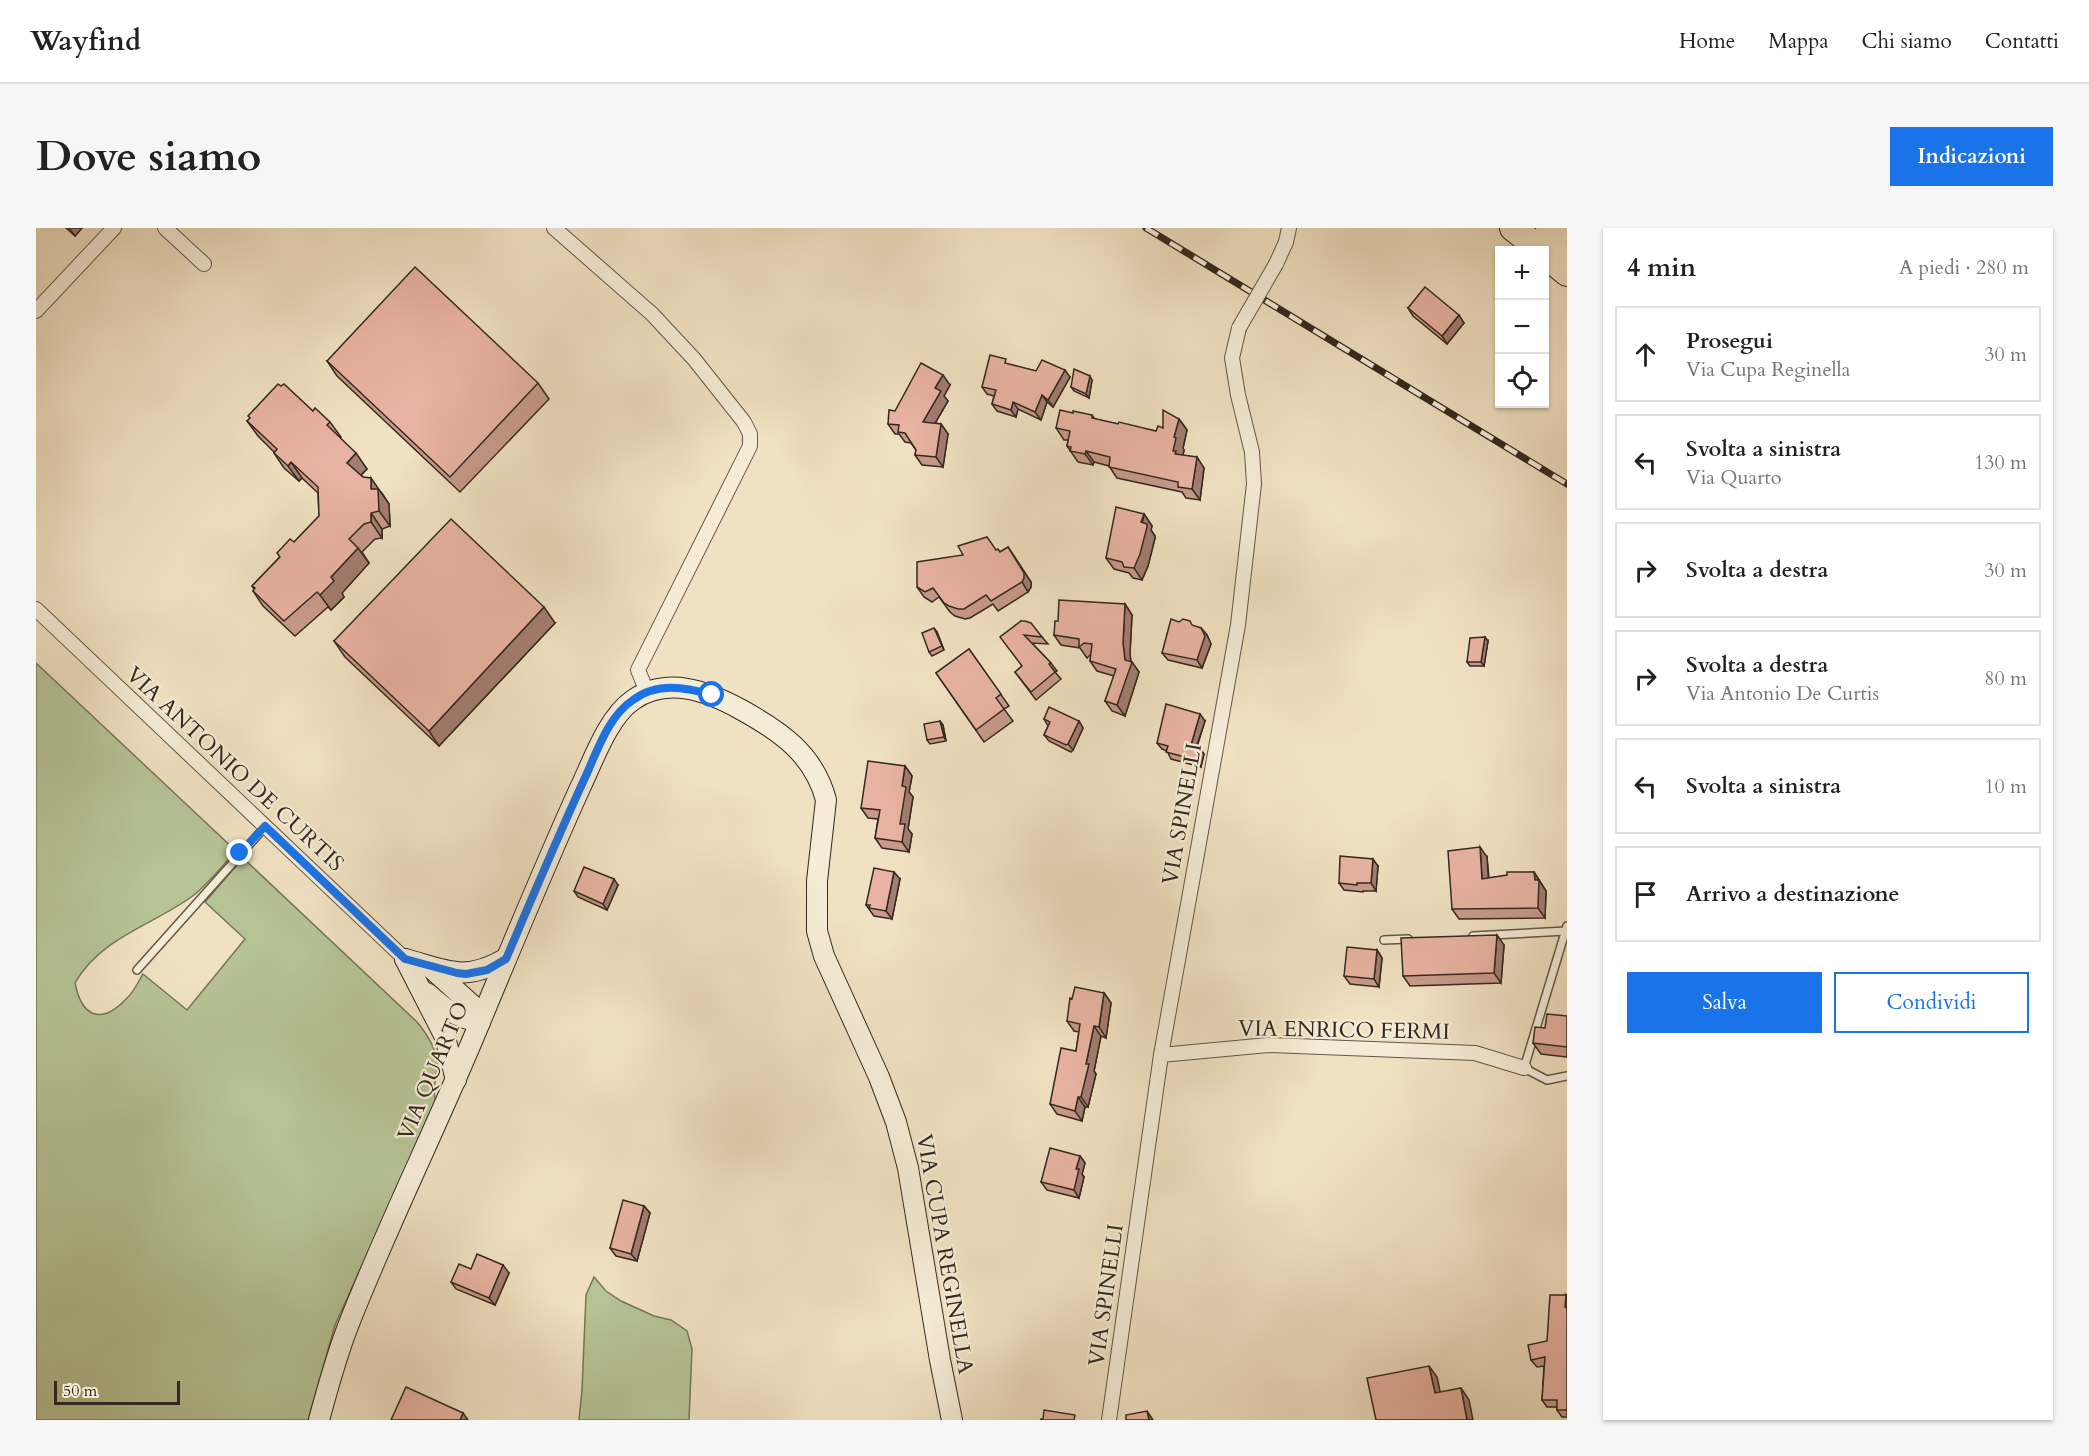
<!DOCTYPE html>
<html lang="it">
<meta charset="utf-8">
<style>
:root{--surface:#fff;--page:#f6f6f6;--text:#222;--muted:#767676;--line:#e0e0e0;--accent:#1a73e8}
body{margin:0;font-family:Cardo,serif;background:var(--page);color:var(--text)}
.controls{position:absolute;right:18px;top:18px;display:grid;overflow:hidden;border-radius:0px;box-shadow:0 2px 4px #0004}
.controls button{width:54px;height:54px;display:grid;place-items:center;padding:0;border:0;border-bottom:2px solid var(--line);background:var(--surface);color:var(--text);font:30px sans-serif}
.scale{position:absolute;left:18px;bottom:15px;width:126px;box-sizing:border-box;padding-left:6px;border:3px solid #34291f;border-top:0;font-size:16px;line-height:21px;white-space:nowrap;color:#34291f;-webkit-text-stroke:4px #f5ecd7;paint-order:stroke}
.stop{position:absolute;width:18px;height:18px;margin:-14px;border:4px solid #1a73e8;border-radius:50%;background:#fff}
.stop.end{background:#1a73e8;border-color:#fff;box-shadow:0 2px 6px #0008}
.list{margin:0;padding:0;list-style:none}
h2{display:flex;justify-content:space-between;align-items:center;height:78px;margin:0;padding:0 24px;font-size:26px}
h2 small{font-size:20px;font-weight:400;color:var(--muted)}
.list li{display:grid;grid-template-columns:39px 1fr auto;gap:18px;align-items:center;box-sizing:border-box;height:96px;margin:0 12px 12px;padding:0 12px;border:2px solid var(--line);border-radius:0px}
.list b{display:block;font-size:22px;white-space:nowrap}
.list p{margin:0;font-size:20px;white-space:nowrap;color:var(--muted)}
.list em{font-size:20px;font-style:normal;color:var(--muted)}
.actions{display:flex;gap:12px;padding:18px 24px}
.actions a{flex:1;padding:14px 0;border:2px solid var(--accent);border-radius:0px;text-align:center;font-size:21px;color:var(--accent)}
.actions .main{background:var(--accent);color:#fff}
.icon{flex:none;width:33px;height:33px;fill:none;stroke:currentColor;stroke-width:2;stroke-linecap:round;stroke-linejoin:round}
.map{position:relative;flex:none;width:1531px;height:1192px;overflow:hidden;border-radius:0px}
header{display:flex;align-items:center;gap:36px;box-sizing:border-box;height:84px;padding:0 30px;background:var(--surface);border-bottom:2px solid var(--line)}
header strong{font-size:28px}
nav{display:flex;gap:33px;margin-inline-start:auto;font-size:21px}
.intro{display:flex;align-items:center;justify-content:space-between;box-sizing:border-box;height:144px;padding:0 36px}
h1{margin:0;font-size:42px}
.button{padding:15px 27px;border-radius:0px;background:var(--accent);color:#fff;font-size:21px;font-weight:700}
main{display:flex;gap:36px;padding:0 36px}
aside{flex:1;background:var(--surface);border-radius:0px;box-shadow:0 2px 4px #0004}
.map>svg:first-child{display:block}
.green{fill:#b6c395;stroke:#75765a;stroke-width:1.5}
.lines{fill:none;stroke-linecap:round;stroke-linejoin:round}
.lane-casing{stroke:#635748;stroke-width:10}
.street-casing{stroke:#635748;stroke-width:16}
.secondary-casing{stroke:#34291f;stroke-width:22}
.highway-casing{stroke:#34291f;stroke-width:28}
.lane{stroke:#f5ecd7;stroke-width:7}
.street{stroke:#f5ecd7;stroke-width:14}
.secondary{stroke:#f5ecd7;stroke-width:20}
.highway{stroke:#f0e1c2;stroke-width:26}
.rail-casing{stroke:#34291f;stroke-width:7}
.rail{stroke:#f5ecd7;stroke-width:4.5;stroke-dasharray:14;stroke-linecap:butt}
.street-bridge-casing{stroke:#635748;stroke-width:16;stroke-linecap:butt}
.street-bridge{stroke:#f5ecd7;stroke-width:14}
.wall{fill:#c89a8b;stroke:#34291f;stroke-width:1.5}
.shaded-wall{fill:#a27d71;stroke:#34291f;stroke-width:1.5}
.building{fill:#e8b3a2;stroke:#34291f;stroke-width:1.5}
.route{stroke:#1a73e8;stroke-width:8}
.labels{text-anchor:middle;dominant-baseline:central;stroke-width:4.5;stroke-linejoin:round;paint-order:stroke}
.street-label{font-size:22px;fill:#34291f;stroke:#f5ecd7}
</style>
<header>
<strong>Wayfind</strong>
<nav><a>Home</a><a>Mappa</a><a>Chi siamo</a><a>Contatti</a></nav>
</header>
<div class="intro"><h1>Dove siamo</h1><a class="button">Indicazioni</a></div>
<main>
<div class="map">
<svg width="1531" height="1192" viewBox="0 0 1531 1192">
<rect width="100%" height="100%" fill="#f0e1c2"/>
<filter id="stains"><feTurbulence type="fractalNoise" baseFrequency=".00333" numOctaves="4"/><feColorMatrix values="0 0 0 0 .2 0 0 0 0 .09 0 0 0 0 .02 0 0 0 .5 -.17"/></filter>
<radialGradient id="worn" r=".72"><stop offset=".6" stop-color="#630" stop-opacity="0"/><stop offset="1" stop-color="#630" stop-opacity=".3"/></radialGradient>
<g class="green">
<path d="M0,435L200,623C187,637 173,655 158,667C118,697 65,709 39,755C46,790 66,797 91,770C98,764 102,754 107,746L151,782L209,711L169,674L207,630L381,794C391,806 402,823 401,839C400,851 396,863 400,874L299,1097L272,1192H0Z"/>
<path d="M558,1049L570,1063L585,1073L618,1088L635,1092L651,1103L656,1121L653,1192H543L546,1162L550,1067Z"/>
</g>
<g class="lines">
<g class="lane-casing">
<g id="lane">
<path d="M1531,698L1488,840L1511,852L1531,848"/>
<path d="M1437,708L1530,703"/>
<path d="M1348,712L1372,711"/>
<path d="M101,742L229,599"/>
</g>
</g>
<g class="street-casing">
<g id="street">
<path d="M129,0L168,36"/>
<path d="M518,0L616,86L658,131L708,194L714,206V218L602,442L611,464"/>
<path d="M1240,36L1250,14L1253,0"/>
<path d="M0,83L78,0"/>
<path d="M0,381L369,731"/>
<path d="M1125,827L1232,817L1439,825L1488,840"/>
<path d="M1073,1192L1125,827L1202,397L1218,256L1216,224L1202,167L1196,130L1203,100"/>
</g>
</g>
<g class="secondary-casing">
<g id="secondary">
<path d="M369,731L409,809L420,852"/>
<path d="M369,731C412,743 428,754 469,731"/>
<path d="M394,739L436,777L444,794"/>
<path d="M391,765C410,782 419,789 444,794"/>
<path d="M283,1192C292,1159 301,1125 314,1093C354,992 403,894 444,794C477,715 509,637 544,560C557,533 572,489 597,472C631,448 671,463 704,481C744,503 778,526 790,572L781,653V703L788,728L843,849L860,894L872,940L904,1132L916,1192"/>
</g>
</g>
<g class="highway-casing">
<g id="highway">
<path d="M1477,0L1505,22"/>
<path d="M1513,0L1531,16"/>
<path d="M1508,26L1531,45"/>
</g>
</g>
<use href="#lane" class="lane"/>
<use href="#street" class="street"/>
<use href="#secondary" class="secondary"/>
<use href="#highway" class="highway"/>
<g class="rail-casing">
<path id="rail" d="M1110,0L1531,256"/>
</g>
<use href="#rail" class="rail"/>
<g class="street-bridge-casing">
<path id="street-bridge" d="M1203,100L1240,36"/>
</g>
<use href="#street-bridge" class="street-bridge"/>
</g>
<g class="wall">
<path d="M30,0H46L39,8Z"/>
<path d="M1372,80L1428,95L1411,116L1377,88Z"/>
<path d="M291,133L502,155L513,171L424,264L301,148Z"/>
<path d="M974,137L1000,143L1034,149L1017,179L1011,174L1005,192L982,181L980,189L961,183L956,176L958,168L951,166L946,159Z"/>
<path d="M1056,152L1053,170L1038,163L1035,159Z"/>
<path d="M914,157L908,168L912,173L899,195L905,196L912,206L907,239L886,237L879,227L880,222L875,215L869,214L863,206H859L852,196L859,183Z"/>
<path d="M277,183L294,194L305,209L304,210L331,241L325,247L346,265L353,276L354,298L346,301V310L339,311L326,324L333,335L306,365L308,369L295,382L292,379L259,408L227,378L217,363L218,361L216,358L283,288L282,265L266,250L263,253L248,240L238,225V224L222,208L211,193Z"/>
<path d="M1037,185L1056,187L1059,191L1082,196L1120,203L1143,191L1151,202L1147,220L1148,222L1147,227L1168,240L1164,272L1150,270L1146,264L1081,250L1073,238L1058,234L1057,237L1042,234L1031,218L1032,212H1028L1020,200Z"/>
<path d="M1108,286L1116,298L1115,302L1119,308V310L1112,338L1106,352L1097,350L1093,345L1078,341L1070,330Z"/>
<path d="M972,319L995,354V359L992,364L962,383L957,376L934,390L929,391L919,388L914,384L903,369L896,374L888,369L881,359L927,327L960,322L964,324Z"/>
<path d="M1089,376L1096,387L1094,425L1095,434L1103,444L1089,488L1076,483L1069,473L1078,448L1061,443L1054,433L1055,426L1051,430L1044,420L1025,417L1018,407L1022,393Z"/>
<path d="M985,393L1006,409L1012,416L996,415L1015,435L1021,443L1019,444L1025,451L1000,472L979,444L986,438Z"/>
<path d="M1143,394L1165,400L1171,407L1175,416L1166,440L1132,432L1126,425Z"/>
<path d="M519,395L403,518L309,429L298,413Z"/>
<path d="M901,404L908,422L896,428L893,424Z"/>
<path d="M1452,413L1448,438H1434L1431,434Z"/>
<path d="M933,421L973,478L968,481L977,493L948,514L900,445Z"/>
<path d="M1008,491L1043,493L1047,500L1037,522L1035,524L1013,513L1008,507L1012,498Z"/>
<path d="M904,493L907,497L910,513L894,516L891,512Z"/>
<path d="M1169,493L1161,519L1168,526L1165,539L1135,531L1131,523L1126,521L1121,515Z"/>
<path d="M869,538L876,548L873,564L877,569L872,601L876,606L873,624L846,620L839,610L842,591L832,590L825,580Z"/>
<path d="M1451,629L1453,650L1498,644L1510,663L1509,690L1423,691L1416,681Z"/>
<path d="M1342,638L1340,663H1327V664L1308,662L1303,655Z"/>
<path d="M864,651L856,691L838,688L830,677Z"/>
<path d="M582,657L571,682L542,669L538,663Z"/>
<path d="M1468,717L1465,755L1374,758L1367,748Z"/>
<path d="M1341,722L1346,730L1343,759L1314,756L1308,748Z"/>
<path d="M1068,765L1075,775L1070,810L1065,808L1058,843L1060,846L1052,879H1049L1046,893L1021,886L1014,876L1040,823L1043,804L1038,803L1031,793Z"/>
<path d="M1531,788V829L1505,826L1497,815L1509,800Z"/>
<path d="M1044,928L1049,935L1046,946L1048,949L1043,970L1011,962L1005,954Z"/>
<path d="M608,978L614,985L601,1033L580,1028L574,1020Z"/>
<path d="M435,1041L473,1045L459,1077L420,1061L415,1054Z"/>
<path d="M1530,1067L1531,1069V1189H1526L1521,1182V1179H1511L1506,1172L1508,1138L1501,1139L1495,1132L1511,1113Z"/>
</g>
<g class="shaded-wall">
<path d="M33,0H46L39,8Z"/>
<path d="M1423,87L1428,95L1411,116L1406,108Z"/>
<path d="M1029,142L1034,149L1017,179L1012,172Z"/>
<path d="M907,147L914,157L908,168L912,173L894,204L887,194L899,160Z"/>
<path d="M1054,148L1056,152L1053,170L1050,166Z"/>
<path d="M1006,167L1011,174L1005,192L999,184Z"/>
<path d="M977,174L982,181L980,189L975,182Z"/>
<path d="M1143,191L1151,202L1147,220L1148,222L1146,232L1137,223L1138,209Z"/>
<path d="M905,196L912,206L907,239L900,229Z"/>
<path d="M1050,223L1058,234L1057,237L1049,226Z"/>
<path d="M320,225L331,241L322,250L311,235Z"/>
<path d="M1161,229L1168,240L1164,272L1156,261Z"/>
<path d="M255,234L266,250L263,253L252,238Z"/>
<path d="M335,250L353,276L354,298L343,283L335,261Z"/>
<path d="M335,285L346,301V310L335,294Z"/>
<path d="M1108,286L1116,298L1115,302L1119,308V310L1112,338L1106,352L1098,340Z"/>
<path d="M972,319L995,354V359L992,364L986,354Z"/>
<path d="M322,320L333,335L306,365L308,369L295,382L284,367L295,349Z"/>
<path d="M1089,376L1096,387L1094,425L1095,437L1096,434L1103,444L1089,488L1081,477L1089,432L1087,415Z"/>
<path d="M508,379L519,395L403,518L393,503Z"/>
<path d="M898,400L901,404L908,422L906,418Z"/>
<path d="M1165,400L1171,407L1175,416L1166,440L1161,432Z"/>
<path d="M1449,409L1452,413L1448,438L1445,434Z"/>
<path d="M1164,486L1169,493L1159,523L1155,517Z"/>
<path d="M904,493L907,497L910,513L908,509Z"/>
<path d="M1043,493L1047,500L1037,522L1032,516Z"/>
<path d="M1163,519L1168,526L1165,539L1160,532Z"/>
<path d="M869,538L876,548L873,564L877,569L872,601L876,606L873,624L866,614L864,596L866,558Z"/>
<path d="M1444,619L1451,629L1453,661L1446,651Z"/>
<path d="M1337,631L1342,638L1340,663L1335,655Z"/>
<path d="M858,644L864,651L856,691L850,683Z"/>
<path d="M1498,644L1510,663L1509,690L1502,680Z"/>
<path d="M578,651L582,657L571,682L567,676Z"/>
<path d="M1461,707L1468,717L1465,755L1458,745Z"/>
<path d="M1341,722L1346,730L1343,759L1338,751Z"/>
<path d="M1068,765L1075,775L1070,810L1063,799Z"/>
<path d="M1058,798L1065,808L1058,843L1060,846L1052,879L1045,869L1050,836Z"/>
<path d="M1042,869L1049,879L1046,893L1039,883Z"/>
<path d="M1044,928L1049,935L1046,946L1048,949L1043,970L1038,962L1040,941Z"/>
<path d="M608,978L614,985L601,1033L595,1026Z"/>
<path d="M467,1037L473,1045L459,1077L453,1070Z"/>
<path d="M1530,1067L1531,1069V1083L1529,1079Z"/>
<path d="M1393,1138L1401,1149L1407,1177L1399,1165Z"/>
<path d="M1425,1160L1433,1172L1437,1192H1431Z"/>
<path d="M1111,1183L1117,1192H1113Z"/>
<path d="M427,1185L432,1192H424Z"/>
</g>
<g class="building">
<path d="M379,39L502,155L414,249L291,133Z"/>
<path d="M1389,59L1423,87L1406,108L1372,80Z"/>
<path d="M954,127L970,131L969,135L1000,143L1006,132L1029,142L1012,172L1006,167L999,184L977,174L975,182L956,176L960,162L946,159Z"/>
<path d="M885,135L907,147L899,160L905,163L887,194L905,196L900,229L879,227L880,222L869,205L862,204L863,197L852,196L853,182L859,183Z"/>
<path d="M1038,141L1054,148L1050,166L1035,159Z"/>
<path d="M242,156L245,158L248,156L277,183L279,180L294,194L291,197L320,225L311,235L327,249L335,250V261H342L343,283L335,285V294L328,296L313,311L322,320L295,349L298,353L284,367L281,364L248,393L217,363L219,360L216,358L244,329L241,325L254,311L258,314L283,288L282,259L255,234L252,238L238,225L241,221L211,193L214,190L212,188Z"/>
<path d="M1024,182L1037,185V183L1056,187V190L1082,196L1083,194L1120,203L1122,198L1127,200V182L1143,191L1138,209L1140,210L1137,223H1140L1139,226L1161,229L1156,261L1142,259V254L1073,239L1074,229L1050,223L1049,226L1034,223L1035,219L1031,218L1034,203L1020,200Z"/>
<path d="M1080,279L1108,286L1105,294L1111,296V299L1104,326L1098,340L1088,339L1086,334L1070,330Z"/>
<path d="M415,291L508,379L393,503L298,413Z"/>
<path d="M951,309L960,322L962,321L964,324L972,319L988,345V350L986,354L955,373L950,367L928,381H922L913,378L908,375L897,360L889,364L881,359V334L927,327L922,318Z"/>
<path d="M1023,372L1089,376L1087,415L1089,432L1096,434L1081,477L1069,473L1080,441L1054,433L1056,416L1048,415L1043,419V411L1018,407L1019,393H1022Z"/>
<path d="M1135,391L1143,394L1147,391L1154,393L1156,397L1165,400L1169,408L1161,432L1126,425Z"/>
<path d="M985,393H989L995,395L1006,409L988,407L1015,435L1013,436L1019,444L995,464L979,444L986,438L964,409Z"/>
<path d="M898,400L906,418L893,424L886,405Z"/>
<path d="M1449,409L1445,434H1431L1434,410Z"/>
<path d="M933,421L965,466L960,470L968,481L940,502L900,445Z"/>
<path d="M1130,476L1164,486L1155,517L1163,519L1160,532L1130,524L1132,518L1121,515Z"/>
<path d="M1013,479L1043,493L1032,516L1030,517L1008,507L1014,494L1008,491Z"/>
<path d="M904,493L908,509L891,512L888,496Z"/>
<path d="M832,533L869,538L866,558L870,559L864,596H869L866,614L839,610L844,582L825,580Z"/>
<path d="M1444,619L1446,651L1471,647V644H1498L1499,652H1503L1502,680L1416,681L1412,623Z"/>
<path d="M1304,628L1337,631L1335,655H1321V657L1303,655Z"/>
<path d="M548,639L578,651L567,676L538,663Z"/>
<path d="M838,640L858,644L850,683L833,680L834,677H830Z"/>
<path d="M1461,707L1458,745L1367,748L1365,710Z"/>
<path d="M1311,719L1341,722L1338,751L1308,748Z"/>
<path d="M1039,759L1068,765L1063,799L1058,798L1050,836H1053L1045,869H1042L1039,883L1014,876L1025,820L1040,823L1044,796L1031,793L1034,770L1036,771Z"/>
<path d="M1511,786L1531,788V819L1497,815L1499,799L1509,800Z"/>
<path d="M1014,920L1044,928L1040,941H1043L1038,962L1005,954Z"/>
<path d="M587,972L608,978L595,1026L574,1020Z"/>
<path d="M441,1026L467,1037L453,1070L415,1054L423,1036L435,1041Z"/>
<path d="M1514,1067H1530L1529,1079L1531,1080V1182H1521V1172H1506L1509,1129L1495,1132L1492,1117L1511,1113Z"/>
<path d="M1393,1138L1399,1165L1425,1160L1431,1192H1340L1331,1150Z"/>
<path d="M370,1159L427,1185L424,1192H355Z"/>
<path d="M1008,1182L1039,1187L1038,1192H1005V1191H1007Z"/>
<path d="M1111,1183L1113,1192H1090V1187Z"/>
</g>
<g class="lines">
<path class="route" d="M204,625L229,598L369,731L421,745L430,746L451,742L470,731C495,672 520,613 547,554C560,527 571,489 597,472C621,454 649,459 676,467"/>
</g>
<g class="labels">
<g class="street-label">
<text transform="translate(199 541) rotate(43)">VIA ANTONIO DE CURTIS</text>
<text transform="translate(1146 586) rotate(-80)">VIA SPINELLI</text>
<text transform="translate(1308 802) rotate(1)">VIA ENRICO FERMI</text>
<text transform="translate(397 843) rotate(-67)">VIA QUARTO</text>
<text transform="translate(909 1026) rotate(80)">VIA CUPA REGINELLA</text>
<text transform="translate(1070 1067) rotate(-82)">VIA SPINELLI</text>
</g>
</g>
<rect width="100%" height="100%" filter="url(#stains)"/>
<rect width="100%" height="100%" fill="url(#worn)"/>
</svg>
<div class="controls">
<button>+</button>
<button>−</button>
<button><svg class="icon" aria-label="locate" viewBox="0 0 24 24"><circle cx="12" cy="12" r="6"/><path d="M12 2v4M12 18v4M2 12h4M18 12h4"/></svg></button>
</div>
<div class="scale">50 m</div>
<div class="stop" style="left:676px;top:467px"></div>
<div class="stop end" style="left:204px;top:625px"></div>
</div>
<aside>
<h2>4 min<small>A piedi · 280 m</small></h2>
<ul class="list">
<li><svg class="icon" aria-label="ahead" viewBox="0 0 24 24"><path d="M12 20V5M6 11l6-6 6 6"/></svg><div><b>Prosegui</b><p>Via Cupa Reginella</p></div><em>30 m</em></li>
<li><svg class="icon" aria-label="left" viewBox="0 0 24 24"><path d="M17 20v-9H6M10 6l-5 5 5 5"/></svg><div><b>Svolta a sinistra</b><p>Via Quarto</p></div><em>130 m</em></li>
<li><svg class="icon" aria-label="right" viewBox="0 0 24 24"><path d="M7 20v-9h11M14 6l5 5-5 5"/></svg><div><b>Svolta a destra</b></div><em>30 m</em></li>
<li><svg class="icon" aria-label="right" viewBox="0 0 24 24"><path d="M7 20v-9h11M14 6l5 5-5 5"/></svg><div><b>Svolta a destra</b><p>Via Antonio De Curtis</p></div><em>80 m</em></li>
<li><svg class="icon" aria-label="left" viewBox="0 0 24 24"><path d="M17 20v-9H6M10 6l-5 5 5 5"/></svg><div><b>Svolta a sinistra</b></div><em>10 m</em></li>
<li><svg class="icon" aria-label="arrive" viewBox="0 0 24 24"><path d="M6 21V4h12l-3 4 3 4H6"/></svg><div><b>Arrivo a destinazione</b></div></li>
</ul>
<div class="actions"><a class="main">Salva</a><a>Condividi</a></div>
</aside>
</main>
